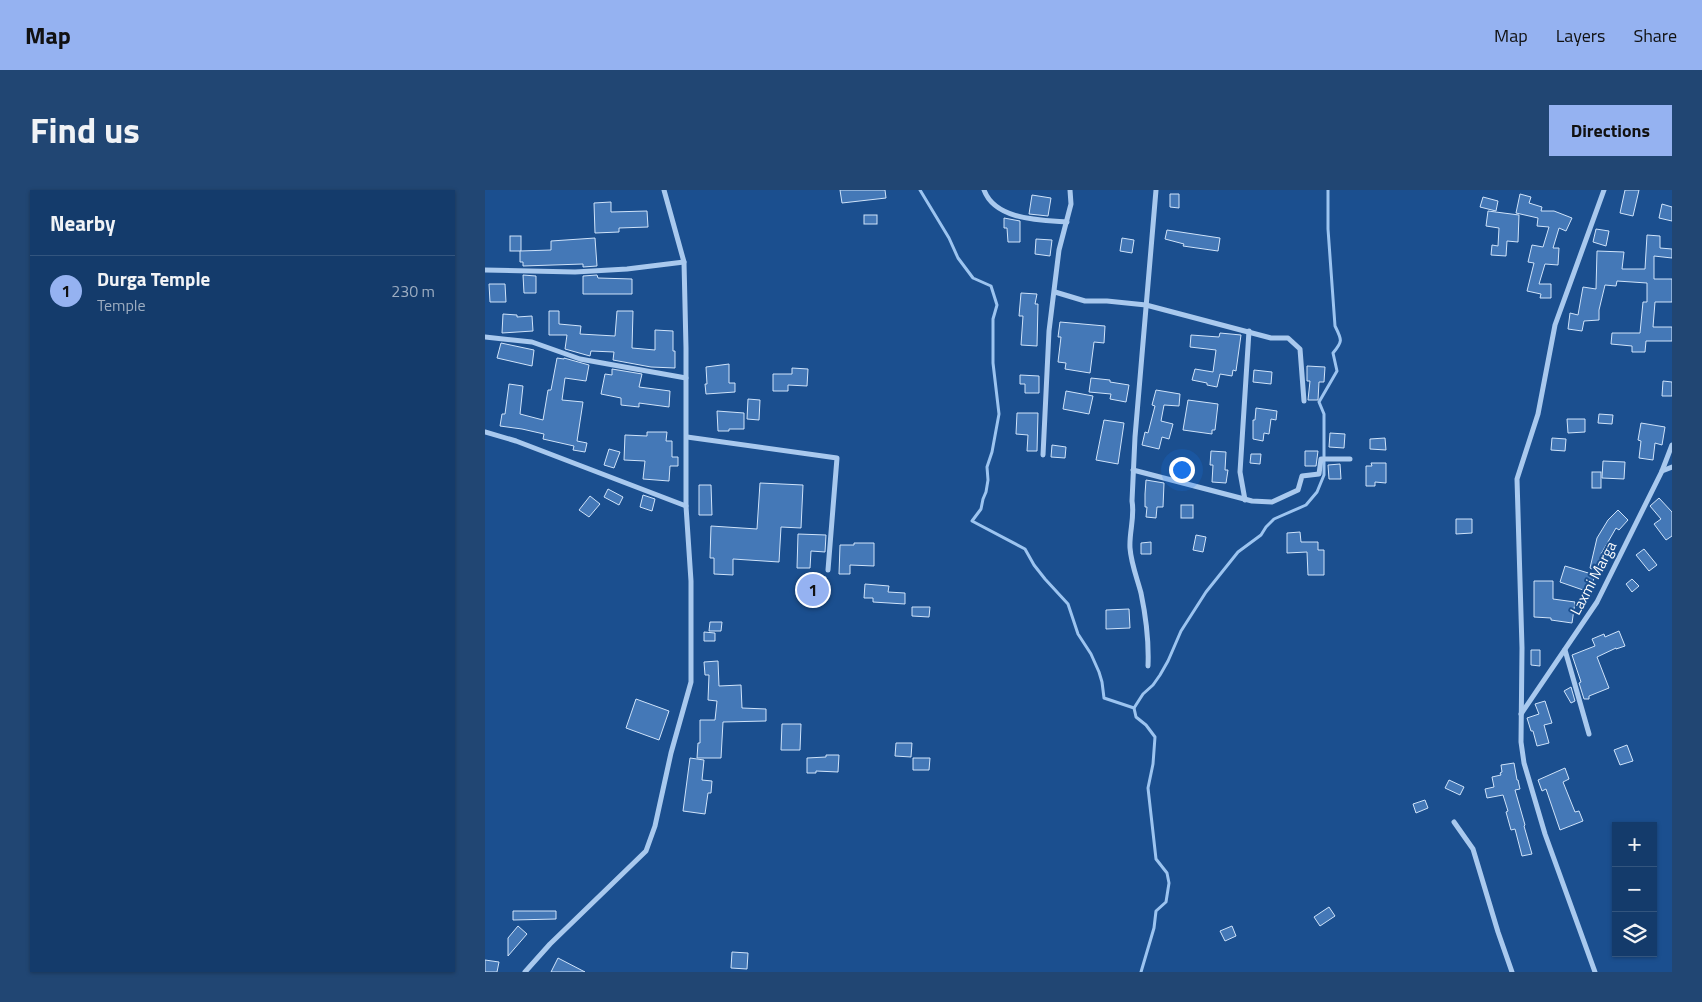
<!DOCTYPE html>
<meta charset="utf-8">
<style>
:root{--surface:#143b6b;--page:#214673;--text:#f1f3f6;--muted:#9dadc1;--line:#33557e;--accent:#95b2f1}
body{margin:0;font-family:"Titillium Web",sans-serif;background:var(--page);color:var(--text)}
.controls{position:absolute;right:15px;bottom:15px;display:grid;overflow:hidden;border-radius:0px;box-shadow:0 1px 4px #0004}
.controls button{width:45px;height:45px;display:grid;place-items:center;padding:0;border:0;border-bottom:1px solid var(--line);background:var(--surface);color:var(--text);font:25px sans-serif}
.you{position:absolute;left:696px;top:279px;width:18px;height:18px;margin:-12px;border:4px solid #fff;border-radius:50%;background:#1a73e8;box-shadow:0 0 0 8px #1a73e833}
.badge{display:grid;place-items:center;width:32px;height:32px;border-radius:50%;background:var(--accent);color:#111;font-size:16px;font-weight:700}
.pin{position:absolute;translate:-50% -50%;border:2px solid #fff;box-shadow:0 1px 5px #0006}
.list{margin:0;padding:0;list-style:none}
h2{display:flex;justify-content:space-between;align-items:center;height:65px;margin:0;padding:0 20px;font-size:21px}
h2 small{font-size:16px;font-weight:400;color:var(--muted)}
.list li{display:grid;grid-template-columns:32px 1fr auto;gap:15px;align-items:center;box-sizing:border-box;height:70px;padding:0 20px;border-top:1px solid var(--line)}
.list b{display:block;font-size:19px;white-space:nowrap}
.list p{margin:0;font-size:16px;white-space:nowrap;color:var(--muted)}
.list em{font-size:16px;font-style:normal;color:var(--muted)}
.icon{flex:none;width:28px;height:28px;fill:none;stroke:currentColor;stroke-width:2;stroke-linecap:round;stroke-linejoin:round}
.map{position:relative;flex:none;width:1187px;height:782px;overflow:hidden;border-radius:0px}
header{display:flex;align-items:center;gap:30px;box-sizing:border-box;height:70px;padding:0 25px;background:var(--accent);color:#111}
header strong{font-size:24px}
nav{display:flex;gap:28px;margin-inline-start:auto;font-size:18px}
.intro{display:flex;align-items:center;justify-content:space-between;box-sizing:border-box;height:120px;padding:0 30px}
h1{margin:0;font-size:35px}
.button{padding:12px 22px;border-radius:0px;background:var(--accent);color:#111;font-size:18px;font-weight:700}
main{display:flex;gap:30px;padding:0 30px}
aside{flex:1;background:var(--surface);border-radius:0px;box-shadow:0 1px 4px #0004}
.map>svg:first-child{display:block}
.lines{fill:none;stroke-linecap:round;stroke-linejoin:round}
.stream{stroke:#9cc4f0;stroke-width:3}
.building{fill:#4478b7;stroke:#cfe3fa}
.minor{stroke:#a9c9ee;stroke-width:5}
.labels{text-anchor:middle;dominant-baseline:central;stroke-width:4;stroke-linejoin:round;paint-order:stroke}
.street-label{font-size:15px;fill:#fff;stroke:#1b4f8f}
</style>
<header>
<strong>Map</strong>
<nav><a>Map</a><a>Layers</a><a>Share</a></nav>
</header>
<div class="intro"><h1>Find us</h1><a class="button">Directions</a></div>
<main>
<aside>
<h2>Nearby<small></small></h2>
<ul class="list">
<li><span class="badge">1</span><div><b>Durga Temple</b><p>Temple</p></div><em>230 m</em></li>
</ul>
</aside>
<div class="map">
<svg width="1187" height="782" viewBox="0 0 1187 782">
<rect width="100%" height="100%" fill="#1b4f8f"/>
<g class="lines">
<g class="stream">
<path d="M435,0L464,48L473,68L488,88L506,96L512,115L508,129V173L514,224L507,262L502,277L503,290L501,302L498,309L496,319L487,331L540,359L549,375L560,389L583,414L593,444L606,464L614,482L617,492L619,508L649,518L651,527L661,535L670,547L668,574L663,598L671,669L682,683L684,693L681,712L671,721L669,738L656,782"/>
<path d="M649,518L658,504L668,495L675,485L683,471L696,441L721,402L753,362L776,345L781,337L789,329L821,315L832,302L839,285V224L834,212L852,181L848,163C858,151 857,150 850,136L843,39V0"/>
</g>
</g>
<g class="building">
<path d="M355,0H400L401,8L357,13Z"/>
<path d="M1140,0H1154L1148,26L1135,23Z"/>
<path d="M685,4H694V18L685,17Z"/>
<path d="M1035,4L1046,7L1044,13L1057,17L1056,21H1069L1087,28L1081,41L1074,38L1068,58H1074L1073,75L1060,74L1054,94H1066V108H1055L1056,104L1042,101L1049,73L1043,72L1047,55L1058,57L1064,37L1052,36L1053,28L1031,23Z"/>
<path d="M547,5L566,8L563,26L544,24Z"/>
<path d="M998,7L1013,11L1011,21L995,17Z"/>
<path d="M126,12V22L162,21L163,37L134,38V42L110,43L109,13Z"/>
<path d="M1177,14L1187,17V31L1174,28Z"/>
<path d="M1003,21L1034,25L1033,52L1022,51L1021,66L1006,65L1007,55L1013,56L1014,38L1001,36Z"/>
<rect x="379" y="25" width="13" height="9"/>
<path d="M519,28L535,31V52H523L522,38H519Z"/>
<path d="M1111,39L1124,41L1121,56L1108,52Z"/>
<path d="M682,40L735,48L733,61L698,56L699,54L680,49Z"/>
<path d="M1162,45L1175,46V58L1187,59V68L1169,66V89H1187V112H1170L1168,137H1187V151H1161L1160,162H1147V156L1126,154L1127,143H1155L1158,112H1162V93L1132,91L1131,96L1120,95L1114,120V130L1099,131L1097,141L1083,139L1085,123L1093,125L1098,97L1111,99L1112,61L1139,62L1137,79H1160Z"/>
<rect x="25" y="46" width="11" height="15"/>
<path d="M110,48L112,76L98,77V74L38,76V72H35V61L66,60V51Z"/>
<path d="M637,48L649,50L647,63L635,61Z"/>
<path d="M551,49L567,50L565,66L550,64Z"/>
<path d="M38,85L51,86V103H39Z"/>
<path d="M112,85L113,88L147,89V104H98V86Z"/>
<path d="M4,94H20L21,112H5Z"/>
<path d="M536,103L552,104L550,114H553L552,156L536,155L538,126H534Z"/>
<path d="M64,121H74V134L96,136L95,144L130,146L132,121H148L147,158L170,160V140L188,141V161H190V178L166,177L128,170L129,162L106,161L105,166L80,159L82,145H64Z"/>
<path d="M18,124L32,125V127L47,126L48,141L17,143Z"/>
<path d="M575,132L620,136L619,153L609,152L605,183L580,179L581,173L573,172L576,147H573Z"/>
<path d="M735,143L756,145L751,181L748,180L747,186L735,184L732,197L722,195V193L707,190L710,179L728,182L731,160L705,157L706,145L734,147Z"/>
<path d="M16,153L49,160L47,176L12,168Z"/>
<path d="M72,168L79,169V168L104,175L101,191L80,188L77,210L98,212L92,251L102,253L100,262L88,260L89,256L58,249L59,244L37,239L15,236L17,224H20L24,194L38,196L35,224L58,230L63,200H66Z"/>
<path d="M244,174V193H250V202L221,204L220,194H222L221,177Z"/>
<path d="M822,176L840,177L839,192H834L833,210H823L825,191H822Z"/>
<path d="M307,178L323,179L322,196L303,195V201H288V184H307Z"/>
<path d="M127,179L157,184L154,197L185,201L184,217L154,213V217L136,215V208L116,204L120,184L127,185Z"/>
<path d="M769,180L787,182L786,194L768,192Z"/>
<path d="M535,185L554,186V203H540V194H535Z"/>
<path d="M606,188L625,190V192L644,195L641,212L625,209L626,204L604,202Z"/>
<path d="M1178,191L1187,192V206H1177Z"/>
<path d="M671,200L695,204L694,216L679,215L676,231L688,234L684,249L677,247L674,259L657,255L660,242L663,243L670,216L667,215Z"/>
<path d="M581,201L608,206L604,224L578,219Z"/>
<path d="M263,209L275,210L274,230L262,229Z"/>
<path d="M703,210L733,214L730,240H727V244L698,240Z"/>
<path d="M771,218L792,221L791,230L786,229L784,244L779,243L778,251L768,249V230H770Z"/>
<path d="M232,221L259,223V239H244V241H233Z"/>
<path d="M532,223H553L552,261H542L543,245L531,244Z"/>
<path d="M1114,224L1128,225L1127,234L1113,233Z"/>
<path d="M1082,229H1100V242L1083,243Z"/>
<path d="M619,230L639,233L633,274L611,270Z"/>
<path d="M1156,233L1180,237L1177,255L1170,253L1168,270L1154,268L1156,251L1153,250Z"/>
<path d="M162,242H182L181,251H187V267H193V276H185L184,291L158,289L160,271L139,270L140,245L162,246Z"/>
<path d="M845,243L860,244L859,258L844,257Z"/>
<path d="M900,248L901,260L885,259V249Z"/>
<path d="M1067,248L1081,249L1080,261L1066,260Z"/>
<path d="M567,255L581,257L580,268L566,267Z"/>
<path d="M124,259L135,262L129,278L119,275Z"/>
<path d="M726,261L741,262L740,280H743L741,293L727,292L728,275H725Z"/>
<path d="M820,261H833L831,276H820Z"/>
<path d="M766,264H776L775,274L765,273Z"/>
<path d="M1118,271L1140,272L1139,289L1117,288Z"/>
<path d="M886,273H901V293L890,292V296H881V276H887Z"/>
<path d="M855,274L856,289H844L843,275Z"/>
<rect x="1107" y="282" width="9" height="16"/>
<path d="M661,290L679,293L678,317H672L671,328L661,327L662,317H660V304Z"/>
<path d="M275,293L318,295L316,338L296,337L294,372L248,369V385L229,384V368H225L226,336L272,339Z"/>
<path d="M214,295H226L227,325H214Z"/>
<path d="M123,299L138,307L134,315L119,307Z"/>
<path d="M158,305L170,309L167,321L155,317Z"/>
<path d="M105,306L115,314L104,327L94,320Z"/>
<path d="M1174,308L1187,322V346L1181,350L1169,334L1176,329L1165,316Z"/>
<rect x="696" y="315" width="12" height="13"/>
<path d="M1133,320L1143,330L1134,340L1131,338L1116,364L1121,365L1118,378L1109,376L1107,379L1105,378L1112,348L1123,330Z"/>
<path d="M971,329H987V343L971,344Z"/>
<path d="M815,342L816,352H833V360H839V385H823L822,362L802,363V343Z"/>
<path d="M313,344L341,345L340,362L326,361L325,378H312Z"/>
<path d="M711,345L721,347L718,362L708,360Z"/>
<path d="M666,352V364H656V353Z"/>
<path d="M369,353H389V376L365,375V384H354L355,355H369Z"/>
<path d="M1159,359L1172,375L1164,381L1151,365Z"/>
<path d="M1080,376L1110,385L1105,400L1102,399L1101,401L1075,392Z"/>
<path d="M325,385L341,387L339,413L323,411Z"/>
<path d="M1147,389L1154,396L1147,402L1141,394Z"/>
<path d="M1049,391H1068V409L1090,412L1087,433L1066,430V428L1049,427Z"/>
<path d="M380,394L404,396L403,402L420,403V414L388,412V408H379Z"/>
<path d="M427,417H445L444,427L427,426Z"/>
<path d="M644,419L645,438L621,439V420Z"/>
<path d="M225,432H237L236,441H224Z"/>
<path d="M1134,441L1140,456L1131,459V458L1112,467L1124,498L1104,506V509H1099L1094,493L1096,492L1087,465L1110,456L1107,449L1119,444L1120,447Z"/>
<path d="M219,442L230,443V451H219Z"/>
<path d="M1046,460H1055V476L1046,475Z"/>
<path d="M233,471L234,496L256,495L257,518L281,519V531L238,532L236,568H212L213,553H215V530H230L232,511L223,510L224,485H220L219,472Z"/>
<path d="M1086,497L1090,511L1086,513L1079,501Z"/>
<path d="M151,509L184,521L174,550L141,538Z"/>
<path d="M1060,511L1067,533L1059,535L1064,553L1052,556L1048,541H1046L1042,528L1054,524L1050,514Z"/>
<path d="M297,534H316L315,560H296Z"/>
<path d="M411,553H427L426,567L410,566Z"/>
<path d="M1142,555L1148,571L1135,575L1129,560Z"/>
<path d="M341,565H354L353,582L331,581V583H322V568L341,567Z"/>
<path d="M205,568L219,570L217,590L227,591L226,603H223L220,624L198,621Z"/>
<path d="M428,568H445L444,580H428Z"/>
<path d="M1029,573L1032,590H1033L1035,599L1030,600L1040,635L1039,636L1047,664L1037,666L1030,639L1026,640L1021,622L1023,621L1018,605L1002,608L1000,599L1009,597L1007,587L1016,585L1015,583L1017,582L1016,575Z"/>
<path d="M1080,578L1084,589L1078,592L1090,622L1094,621L1098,631L1075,640L1061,599L1057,601L1053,590Z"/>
<path d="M964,590L979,597L975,605L960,598Z"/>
<path d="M940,610L943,618L931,623L928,614Z"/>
<path d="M844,717L850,726L835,736L829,727Z"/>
<path d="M28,721H71V729L28,730Z"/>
<path d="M33,736L42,744L23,766V748Z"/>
<path d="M747,736L751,746L740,751L735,741Z"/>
<path d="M247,762L263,763L262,779L246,778Z"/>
<path d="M73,768L100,782H66Z"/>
<path d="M0,770L14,772L12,782H0Z"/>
</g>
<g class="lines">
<g class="minor">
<path d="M499,0C510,30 554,30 582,32"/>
<path d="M0,80L90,82L142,79L199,72"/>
<path d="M570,102L600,111H622L661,115L786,148H803L815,159L819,211"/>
<path d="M0,147L47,152L95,169L201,188"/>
<path d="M0,242L31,251L201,316"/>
<path d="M202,247L352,268L343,380"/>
<path d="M558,265L564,141L574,60L586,14L585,0"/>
<path d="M648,280L767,311L787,312L813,300L817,286L834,284L836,269H865"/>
<path d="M1177,281L1187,277"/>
<path d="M760,310L755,282L764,141"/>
<path d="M1080,460L1104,544"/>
<path d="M663,476C664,452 661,427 656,403C652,388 646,373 645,358C644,342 650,327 647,311L650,247L671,0"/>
<path d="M1036,524L1112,412L1177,281L1187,255"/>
<path d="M969,632L988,659L1013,742L1027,782"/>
<path d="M40,782L65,754L161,661L170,636L186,563L206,492V391L201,316V158L199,72L179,0"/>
<path d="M1110,782L1060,644L1039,573L1036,552L1037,458L1032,289L1053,224L1070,135L1119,0"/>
</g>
</g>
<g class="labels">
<g class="street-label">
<text transform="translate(1108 388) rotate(-62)">Laxmi Marga</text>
</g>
</g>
</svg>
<div class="controls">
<button>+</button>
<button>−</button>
<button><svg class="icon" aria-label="layers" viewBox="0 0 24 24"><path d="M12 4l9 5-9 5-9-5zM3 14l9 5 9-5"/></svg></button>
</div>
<div class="you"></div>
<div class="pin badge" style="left:328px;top:400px">1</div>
</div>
</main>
